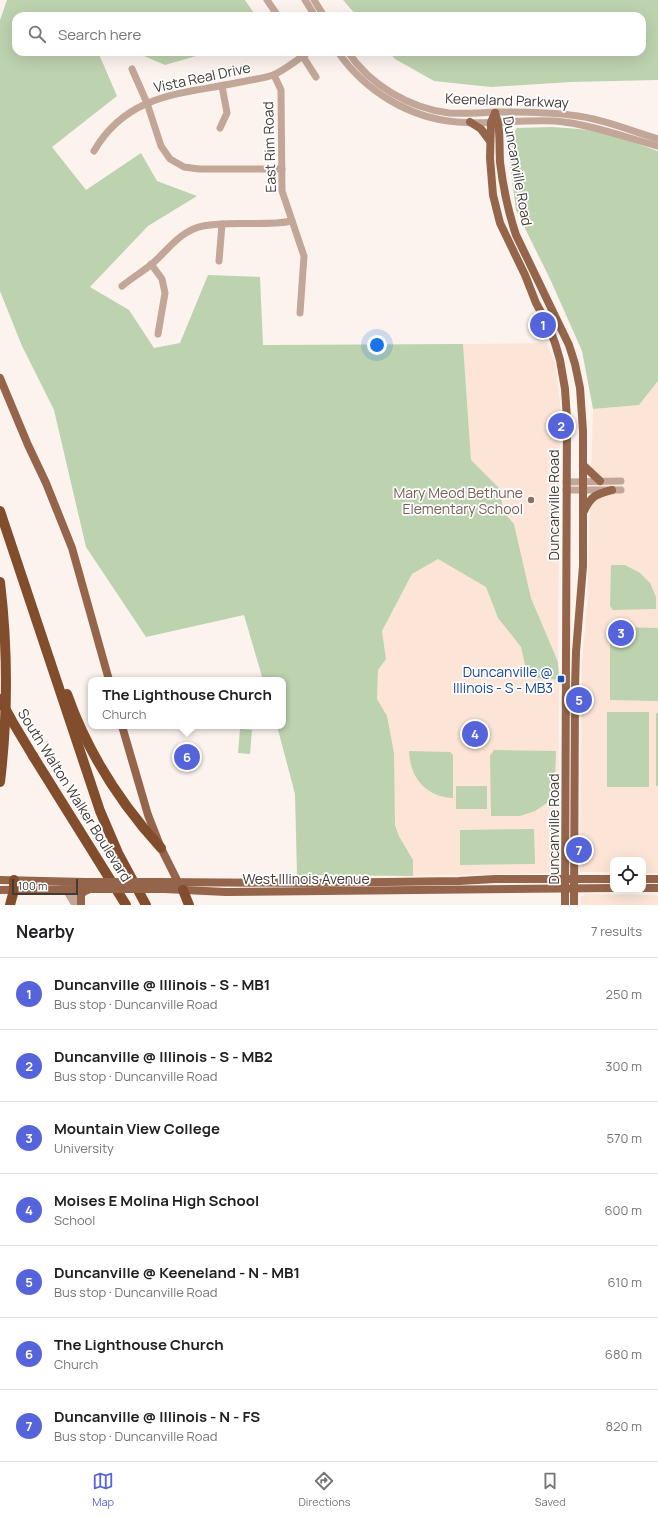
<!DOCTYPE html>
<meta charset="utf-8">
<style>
:root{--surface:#fff;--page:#f6f6f6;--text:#202124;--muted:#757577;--line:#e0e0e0;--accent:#5564db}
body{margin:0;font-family:Manrope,sans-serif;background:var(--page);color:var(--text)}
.controls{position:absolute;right:12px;bottom:12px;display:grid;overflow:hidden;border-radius:8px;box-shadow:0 4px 16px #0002}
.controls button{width:36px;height:36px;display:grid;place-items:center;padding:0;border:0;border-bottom:1px solid var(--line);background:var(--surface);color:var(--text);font:20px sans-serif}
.scale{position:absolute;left:12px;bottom:10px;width:66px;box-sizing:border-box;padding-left:4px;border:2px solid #423a35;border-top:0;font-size:11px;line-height:14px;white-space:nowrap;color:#423a35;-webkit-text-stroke:3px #fff;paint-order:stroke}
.you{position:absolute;left:377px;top:345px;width:14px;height:14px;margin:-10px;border:3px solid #fff;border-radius:50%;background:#1a73e8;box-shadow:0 0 0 6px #1a73e833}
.badge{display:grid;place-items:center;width:26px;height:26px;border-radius:50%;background:var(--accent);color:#fff;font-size:13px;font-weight:700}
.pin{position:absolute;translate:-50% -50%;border:2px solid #fff;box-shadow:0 1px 4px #0006}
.popup{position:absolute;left:88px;top:677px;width:198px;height:52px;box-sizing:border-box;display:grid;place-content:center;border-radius:8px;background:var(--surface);filter:drop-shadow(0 1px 3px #0005);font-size:13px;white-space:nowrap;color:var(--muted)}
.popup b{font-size:15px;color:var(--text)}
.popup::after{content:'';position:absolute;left:50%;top:100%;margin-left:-8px;border:8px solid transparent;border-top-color:var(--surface)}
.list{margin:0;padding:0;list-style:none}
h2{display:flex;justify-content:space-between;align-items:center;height:52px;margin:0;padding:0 16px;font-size:17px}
h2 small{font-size:13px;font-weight:400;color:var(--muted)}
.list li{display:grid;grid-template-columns:26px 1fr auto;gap:12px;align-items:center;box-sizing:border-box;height:72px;padding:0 16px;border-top:1px solid var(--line)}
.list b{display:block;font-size:15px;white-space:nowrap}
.list p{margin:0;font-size:13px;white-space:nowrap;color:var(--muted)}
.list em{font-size:13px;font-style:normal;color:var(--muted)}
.icon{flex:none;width:22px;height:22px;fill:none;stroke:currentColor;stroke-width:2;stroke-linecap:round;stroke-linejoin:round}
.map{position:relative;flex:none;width:658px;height:905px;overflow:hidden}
.search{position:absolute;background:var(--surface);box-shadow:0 4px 16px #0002;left:12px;right:12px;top:12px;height:44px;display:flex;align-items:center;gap:10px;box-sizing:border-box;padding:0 14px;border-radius:12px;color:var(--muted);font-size:15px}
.sheet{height:556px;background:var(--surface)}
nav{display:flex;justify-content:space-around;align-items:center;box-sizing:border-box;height:56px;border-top:1px solid var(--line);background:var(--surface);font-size:11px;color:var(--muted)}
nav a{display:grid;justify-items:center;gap:2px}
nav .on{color:var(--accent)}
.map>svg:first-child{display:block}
.built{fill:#fce5d7}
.green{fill:#bdd2af}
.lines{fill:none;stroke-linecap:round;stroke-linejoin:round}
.minor{stroke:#c2a798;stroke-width:7}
.major{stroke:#94654a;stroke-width:8}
.highway{stroke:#824d2d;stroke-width:10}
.major-bridge{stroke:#94654a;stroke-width:8}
.highway-bridge{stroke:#824d2d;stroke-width:10}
.education-dot{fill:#8d6e63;stroke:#fff;stroke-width:1.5}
.transit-dot{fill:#1a4fb4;stroke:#fff;stroke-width:1.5}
.labels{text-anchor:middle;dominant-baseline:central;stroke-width:3.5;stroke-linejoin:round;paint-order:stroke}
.street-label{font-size:14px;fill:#423a35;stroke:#fff}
.education-label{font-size:14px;fill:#785e54;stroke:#fff;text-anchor:end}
.transit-label{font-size:14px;fill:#164399;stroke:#fff;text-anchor:end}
</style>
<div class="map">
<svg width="658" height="905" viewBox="0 0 658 905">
<rect width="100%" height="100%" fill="#fcf3ee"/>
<g class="built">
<path d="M547,343L555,363L560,400L558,662L531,598L514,524L503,511L500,489L471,460L463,344Z"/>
<path d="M658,381V873H643V860H613V872H580L582,660L587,606L593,409L639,405Z"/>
<path d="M438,559L486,586L498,618L521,647L527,674L544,680L559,679L558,873L413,876V860L399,836L395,825L377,699L378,670L386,659L382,631L412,574Z"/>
<path d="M584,894L658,895V905H581V897Z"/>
</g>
<g class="green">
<path d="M7,0H245L256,16H16V52H98L117,96L52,147L86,190L141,153L157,181L197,196L148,226L90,287L129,310L154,348L180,343L208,275L260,277L263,345L463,344L471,460L500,489L503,511L514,524L531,598L558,662L559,679L544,680L527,674L521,647L498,618L486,587L438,559L412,574L382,631L386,659L378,670L377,699L387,716L394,753L395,825L399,836L413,860V876L297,875L295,794L277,726H283V680H263L244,615L146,637L86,547L54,410L22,346L0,291V20Z"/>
<path d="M343,0H658V80L571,82L491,87L434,81L395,59L389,52H642V16H357Z"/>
<path d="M99,52H210L165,65L137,53Z"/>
<path d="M552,127L579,129L603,132L658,151V381L639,405L593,409L582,351L551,281L516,210L507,140L517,128Z"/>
<path d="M611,565H625L640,573L650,583L656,597V609L613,610L610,606Z"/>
<path d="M618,627L658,628V701L610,700V633Z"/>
<rect x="607" y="712" width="42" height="75"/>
<rect x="656" y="713" width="2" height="73"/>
<path d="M240,729L252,730L250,754L238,753Z"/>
<path d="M494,750L556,751L555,779L547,803L535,811L520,816H491L490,756Z"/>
<path d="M409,751L450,752L453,755V798C426,797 410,778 409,751Z"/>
<rect x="456" y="786" width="31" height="23"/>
<path d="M534,829L535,864L460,865V830Z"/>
</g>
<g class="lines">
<g class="minor">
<path d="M267,0L278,16"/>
<path d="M305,0L315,16"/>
<path d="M314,0L324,16"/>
<path d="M300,52L316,77"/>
<path d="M338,52C365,91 409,118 457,122C490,125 522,119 555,121C590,124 624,137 658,146"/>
<path d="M348,52C370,85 409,108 449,113C465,114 481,113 497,112C522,112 546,112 570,115C600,118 629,130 658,139"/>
<path d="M132,69L147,103L161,146L170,159L184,167L199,169H282"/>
<path d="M274,75L281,90L282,191L304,256L300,313"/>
<path d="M220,128L227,113L222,86"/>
<path d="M94,151C129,91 186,94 246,81C255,79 265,78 273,75C284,71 299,58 309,52"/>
<path d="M219,261L222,224"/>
<path d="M151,264L162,279L165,293L158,334"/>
<path d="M122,286C132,278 142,272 152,264C168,250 181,230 203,226C232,220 262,227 292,221"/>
<path d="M566,482L621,481"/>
<path d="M566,490H621"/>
<path d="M63,885L75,905"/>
<path d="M69,886L80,905"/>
</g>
<g class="major">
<path d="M495,113C501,128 499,145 500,162C503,187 508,211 516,235L569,345L575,364L580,388L583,431V566L576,652L575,687L574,905"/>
<path d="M495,113L491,122L490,158L493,195L500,223L525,275L536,303L548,325L555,343L560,360L565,389L567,419L565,905"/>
<path d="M470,122L481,129L490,141"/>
<path d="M0,378L28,445L46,483L72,548L109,680"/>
<path d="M583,465L600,481"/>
<path d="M584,511C591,496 596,494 612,490"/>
<path d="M122,726L148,815L161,848L179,884"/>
<path d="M643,879H658"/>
<path d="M0,880L86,882"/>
<path d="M159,882L312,883L459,881L495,879H613"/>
<path d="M643,888H658"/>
<path d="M164,889L226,892L613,888"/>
<path d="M0,890L92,889"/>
<path d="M81,905V894L85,891L90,889"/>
</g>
<g class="highway">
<path d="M0,511L100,811L118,853L146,905"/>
<path d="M0,582C8,649 8,715 0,782"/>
<path d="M67,694C87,751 121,804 161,848"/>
<path d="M33,756L126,905"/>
<path d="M183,890L189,905"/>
<path d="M10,905L14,890V880"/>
</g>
<g class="major-bridge">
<path d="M86,882H159"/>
<path d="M92,889H164"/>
</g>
<path class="highway-bridge" d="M0,699L12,721L33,756"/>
</g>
<circle class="education-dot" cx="531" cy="500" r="4"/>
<rect class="transit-dot" x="557" y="675" width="8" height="8" rx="2"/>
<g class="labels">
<g class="street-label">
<text transform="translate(202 77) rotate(-12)">Vista Real Drive</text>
<text transform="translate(507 100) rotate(2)">Keeneland Parkway</text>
<text transform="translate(269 147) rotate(-92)">East Rim Road</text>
<text transform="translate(518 171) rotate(80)">Duncanville Road</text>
<text transform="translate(553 505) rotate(-90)">Duncanville Road</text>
<text transform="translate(75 795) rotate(58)">South Walton Walker Boulevard</text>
<text transform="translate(553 829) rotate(-90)">Duncanville Road</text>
<text x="306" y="878">West Illinois Avenue</text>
</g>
<g class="education-label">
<text x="523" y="492">Mary Meod Bethune<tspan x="523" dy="16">Elementary School</tspan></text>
</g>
<g class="transit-label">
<text x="553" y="671">Duncanville @<tspan x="553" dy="16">Illinois - S - MB3</tspan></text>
</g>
</g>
</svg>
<div class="controls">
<button><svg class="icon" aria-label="locate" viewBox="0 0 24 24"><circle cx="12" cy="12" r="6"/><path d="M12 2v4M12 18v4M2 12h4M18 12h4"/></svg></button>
</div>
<div class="scale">100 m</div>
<div class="you"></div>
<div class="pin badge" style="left:543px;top:325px">1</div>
<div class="pin badge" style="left:561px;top:426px">2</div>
<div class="pin badge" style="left:621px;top:633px">3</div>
<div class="pin badge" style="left:475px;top:734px">4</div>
<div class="pin badge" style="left:579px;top:700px">5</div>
<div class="pin badge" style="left:187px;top:757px">6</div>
<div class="popup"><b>The Lighthouse Church</b>Church</div>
<div class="pin badge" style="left:579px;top:850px">7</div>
<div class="search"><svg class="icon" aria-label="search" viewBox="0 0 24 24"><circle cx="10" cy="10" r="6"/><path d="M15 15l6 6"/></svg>Search here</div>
</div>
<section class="sheet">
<h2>Nearby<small>7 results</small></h2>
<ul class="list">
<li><span class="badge">1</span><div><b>Duncanville @ Illinois - S - MB1</b><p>Bus stop · Duncanville Road</p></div><em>250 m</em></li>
<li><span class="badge">2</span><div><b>Duncanville @ Illinois - S - MB2</b><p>Bus stop · Duncanville Road</p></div><em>300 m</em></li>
<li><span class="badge">3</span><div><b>Mountain View College</b><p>University</p></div><em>570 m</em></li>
<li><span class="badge">4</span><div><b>Moises E Molina High School</b><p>School</p></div><em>600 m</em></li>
<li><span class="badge">5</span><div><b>Duncanville @ Keeneland - N - MB1</b><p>Bus stop · Duncanville Road</p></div><em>610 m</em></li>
<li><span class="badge">6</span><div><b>The Lighthouse Church</b><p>Church</p></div><em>680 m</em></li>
<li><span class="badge">7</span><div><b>Duncanville @ Illinois - N - FS</b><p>Bus stop · Duncanville Road</p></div><em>820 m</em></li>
</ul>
</section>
<nav>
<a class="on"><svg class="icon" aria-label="map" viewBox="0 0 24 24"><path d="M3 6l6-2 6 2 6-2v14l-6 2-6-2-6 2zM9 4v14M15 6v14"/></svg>Map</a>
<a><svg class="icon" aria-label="directions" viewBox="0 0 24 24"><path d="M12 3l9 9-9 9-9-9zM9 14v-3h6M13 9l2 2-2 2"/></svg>Directions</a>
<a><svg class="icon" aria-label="saved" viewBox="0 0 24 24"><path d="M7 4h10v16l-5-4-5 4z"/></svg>Saved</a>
</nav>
